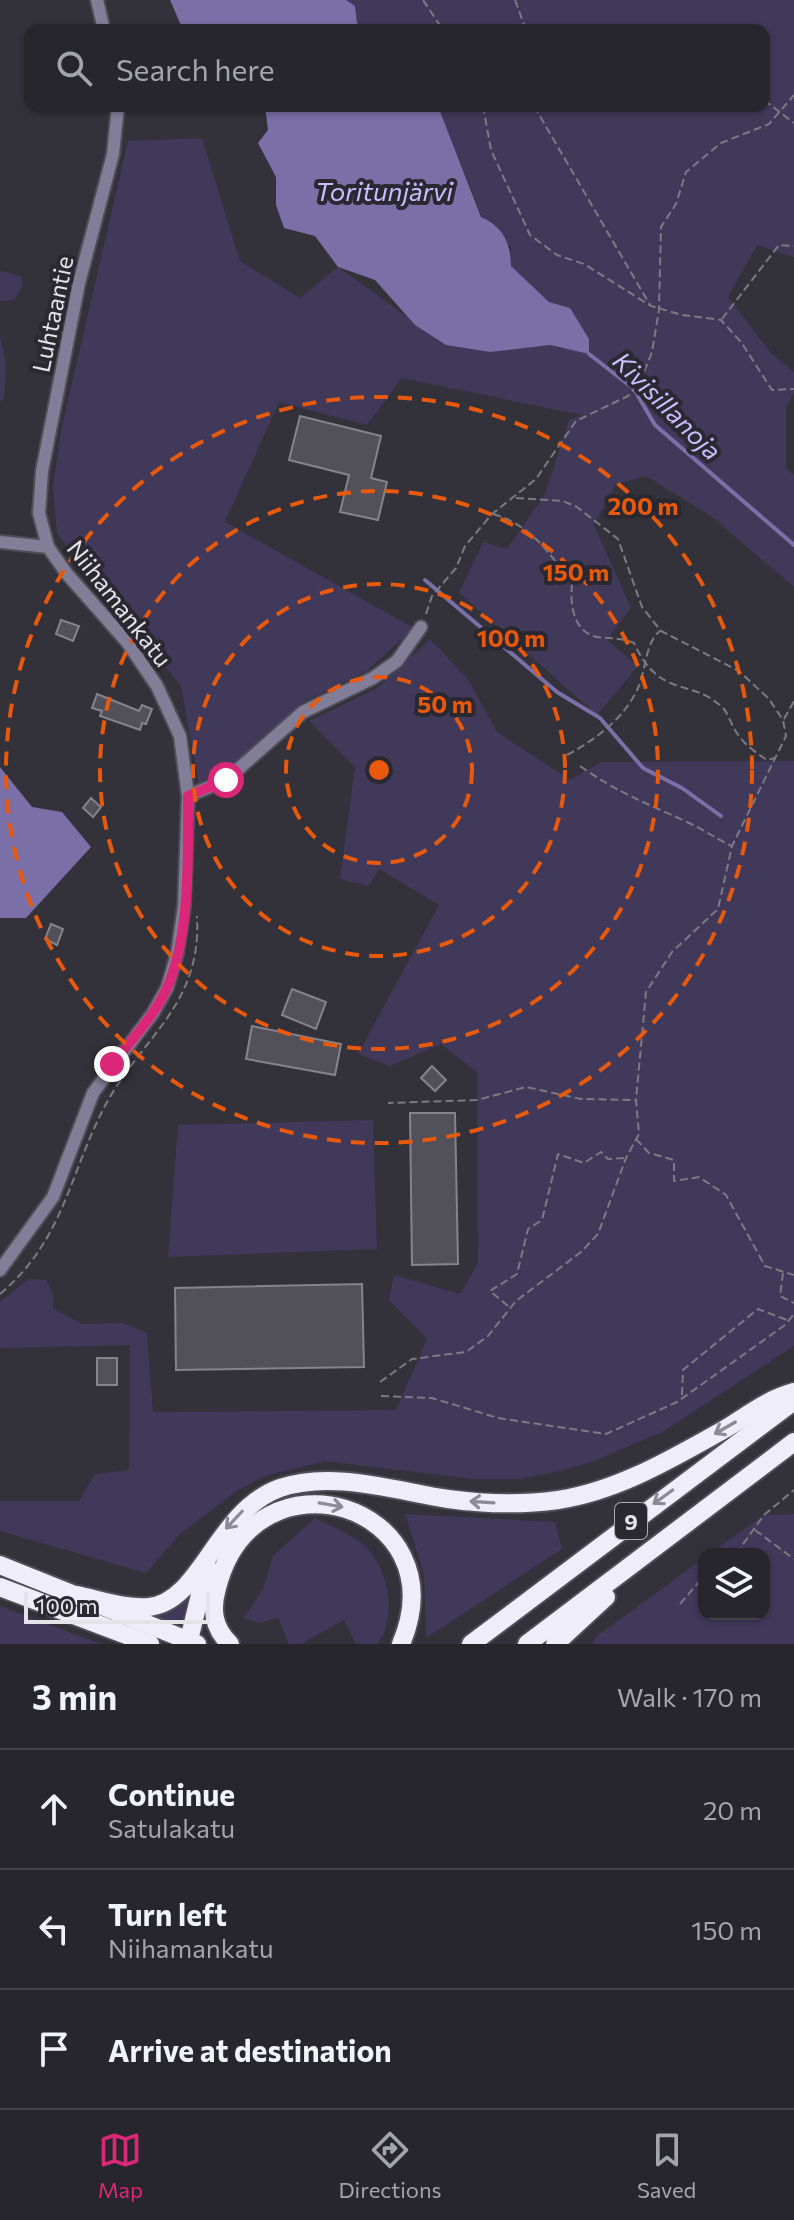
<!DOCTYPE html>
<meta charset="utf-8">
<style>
:root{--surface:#26262c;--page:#2e2e34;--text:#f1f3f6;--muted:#a4a5a9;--line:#424348;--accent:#db2777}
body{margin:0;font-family:Commissioner,sans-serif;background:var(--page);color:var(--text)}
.controls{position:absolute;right:24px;bottom:24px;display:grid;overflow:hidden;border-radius:16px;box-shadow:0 2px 6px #0004}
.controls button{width:72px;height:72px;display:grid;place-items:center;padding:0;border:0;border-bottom:2px solid var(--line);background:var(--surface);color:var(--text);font:40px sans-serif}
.scale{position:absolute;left:24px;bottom:20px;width:186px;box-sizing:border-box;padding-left:8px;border:4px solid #e4e3e9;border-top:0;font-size:22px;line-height:28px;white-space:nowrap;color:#e4e3e9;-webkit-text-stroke:6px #2a2831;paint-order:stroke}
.stop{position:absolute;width:24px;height:24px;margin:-18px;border:6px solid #db2777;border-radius:50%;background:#fff}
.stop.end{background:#db2777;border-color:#fff;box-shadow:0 2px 8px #0008}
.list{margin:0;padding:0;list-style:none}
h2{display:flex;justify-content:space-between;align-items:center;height:104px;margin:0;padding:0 32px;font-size:34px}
h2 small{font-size:26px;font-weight:400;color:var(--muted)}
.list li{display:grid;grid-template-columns:52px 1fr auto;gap:24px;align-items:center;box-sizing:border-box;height:120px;padding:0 32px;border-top:2px solid var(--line)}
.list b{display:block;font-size:30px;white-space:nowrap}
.list p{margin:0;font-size:26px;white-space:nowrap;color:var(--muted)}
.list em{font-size:26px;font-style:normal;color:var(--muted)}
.icon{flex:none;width:44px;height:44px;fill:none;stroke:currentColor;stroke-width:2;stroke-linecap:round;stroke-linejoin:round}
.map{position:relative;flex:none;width:794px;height:1644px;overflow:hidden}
.search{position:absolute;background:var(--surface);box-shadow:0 2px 6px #0004;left:24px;right:24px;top:24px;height:88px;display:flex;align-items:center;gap:20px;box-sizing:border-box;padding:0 28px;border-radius:16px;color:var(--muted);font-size:30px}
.sheet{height:464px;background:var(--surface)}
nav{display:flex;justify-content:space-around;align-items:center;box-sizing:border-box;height:112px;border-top:2px solid var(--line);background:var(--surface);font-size:22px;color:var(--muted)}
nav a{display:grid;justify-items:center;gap:4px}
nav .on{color:var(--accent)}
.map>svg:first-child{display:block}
.green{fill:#40395a}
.water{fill:#7a6fa6}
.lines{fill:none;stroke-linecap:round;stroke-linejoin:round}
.stream{stroke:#7a6fa6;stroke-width:4}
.building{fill:#52515a;stroke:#85838e;stroke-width:2}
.minor-casing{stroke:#4f4e57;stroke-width:16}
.highway-casing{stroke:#4f4e57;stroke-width:22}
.path{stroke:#7c7b82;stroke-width:2;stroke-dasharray:8 4;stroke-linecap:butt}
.minor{stroke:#827e97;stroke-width:12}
.highway{stroke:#efedf9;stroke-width:18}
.oneway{stroke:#8c8a95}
.route{stroke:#db2777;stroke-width:10}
.ring{fill:none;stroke:#e8590c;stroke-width:4;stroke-dasharray:14 10}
.labels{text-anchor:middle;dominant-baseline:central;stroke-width:8;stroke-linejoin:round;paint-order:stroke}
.shield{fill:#2a2831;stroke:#acabb2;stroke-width:2}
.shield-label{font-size:22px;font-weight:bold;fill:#e4e3e9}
.street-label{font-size:24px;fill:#e4e3e9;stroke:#2a2831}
.water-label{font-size:26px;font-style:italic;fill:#c9bdfe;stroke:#2a2831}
.centre{fill:#e8590c;stroke:#2a2831;stroke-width:4}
.ring-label{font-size:24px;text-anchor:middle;font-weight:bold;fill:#e8590c;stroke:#2a2831;stroke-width:8;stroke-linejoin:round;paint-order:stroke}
</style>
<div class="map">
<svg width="794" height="1644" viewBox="0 0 794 1644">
<rect width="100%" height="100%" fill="#33323b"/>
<g class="green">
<path d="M346 0H794V257L757 245 728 297 771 353 794 372V392L786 408V468L794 475V587L712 517 646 476 615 485 594 525 631 608 607 640 638 666 597 715 459 593 483 542 507 549 545 494 569 420 581 415 402 378 367 425 279 402 225 522 414 628 367 671 303 702 257 748 199 785 181 686 57 534 53 486 61 431 128 141 202 138 240 261 300 298 338 267 446 345 490 352 550 345 562 349 570 308 549 302 511 266V247L482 217 438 106H764V30H367L357 23 355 6Z"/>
<path d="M0 271 21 276 23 285 14 300 0 301Z"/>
<path d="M0 336 6 363 4 399 0 401Z"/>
<path d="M430 639 469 681 497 732 570 780 601 762 794 761V1346L664 1431 592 1462 551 1473 517 1479H473L325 1461 265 1476 235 1492 180 1534 146 1573 0 1531V1501H79L95 1474 129 1470 130 1345 0 1348V1302L28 1279 46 1280 53 1294V1309L82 1324 123 1323 147 1333 153 1412 396 1410 427 1339 389 1300 394 1275 460 1294 478 1263 477 1072 441 1044 390 1066 358 1054 439 905 379 869 369 886 340 879 355 767 309 721 377 688Z"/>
<path d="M373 1120 377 1249 168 1257 178 1125Z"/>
<path d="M405 1514 555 1522 562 1549 426 1638 424 1574Z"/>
<path d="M794 1514V1644H592L597 1636 704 1558V1614H764V1554H709L764 1515Z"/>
<path d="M315 1518C330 1525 346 1532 360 1542 388 1562 399 1617 377 1644H356L344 1620 301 1644H289L278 1618 258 1623 244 1618 263 1589 273 1556Z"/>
<path d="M192 1592 179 1628 150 1616 167 1611Z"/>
<path d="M0 1606 101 1644H0Z"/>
</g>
<g class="water">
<path d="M170 0H346L355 6 357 23 367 30H183Z"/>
<path d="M265 106H438L481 217C503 226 511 244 511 266L549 302 570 308 589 339V354L550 345 490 352 446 345 415 325 375 280 338 267 315 236 284 228 276 205V177L258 143 268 130Z"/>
<path d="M0 767 32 807 62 812 91 847 26 918H0Z"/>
</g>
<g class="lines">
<g class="stream">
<path d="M589 354 634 389 655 425 794 545"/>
<path d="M425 580 557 692 600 718 643 768 682 788 721 816"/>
</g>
</g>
<g class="building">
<path d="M300 416 381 436 371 478 387 482 378 520 340 512 349 475 289 460Z"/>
<path d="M61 620 79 626 73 641 56 634Z"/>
<path d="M97 694 139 711 142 705 152 709 146 724 142 723 140 730 100 716 102 711 92 708Z"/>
<path d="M91 798 101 807 93 817 83 808Z"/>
<path d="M51 924 63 929 57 945 45 939Z"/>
<path d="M292 989 326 1002 316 1029 282 1015Z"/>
<path d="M252 1026 341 1044 335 1075 246 1059Z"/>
<path d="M432 1066 446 1080 435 1091 421 1078Z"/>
<path d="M410 1113H455L458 1264 412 1265Z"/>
<path d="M362 1284 364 1367 176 1370 175 1288Z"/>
<rect x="97" y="1358" width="20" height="27"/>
</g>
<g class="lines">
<g class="minor-casing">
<g id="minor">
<path d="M97 0 104 30"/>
<path d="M0 542 48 547"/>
<path d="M188 796 226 780 303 712 373 678 397 661 421 627"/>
<path d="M0 1270 53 1197 93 1093 153 1013 167 988 177 954 184 906 188 796 180 736 157 686 127 642 67 574 48 547 39 513 42 471 79 283 113 154 118 106"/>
</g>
</g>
<g class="highway-casing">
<g id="highway">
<path d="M0 1565 197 1644"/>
<path d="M0 1587 150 1644"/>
<path d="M77 1595C100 1600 125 1609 149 1607 201 1602 216 1511 280 1488 332 1470 396 1491 448 1499 484 1504 522 1505 558 1500 618 1491 673 1458 725 1429 748 1415 768 1399 794 1392"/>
<path d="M188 1644 207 1566"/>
<path d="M230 1644C213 1628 211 1609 217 1588 254 1441 460 1505 401 1644"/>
<path d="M471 1644 794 1401"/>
<path d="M527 1644 794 1442"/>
<path d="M555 1644 606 1597"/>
</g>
</g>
<g class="path">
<path d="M423 0 443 30"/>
<path d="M515 0 526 30"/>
<path d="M764 100 794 123"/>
<path d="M483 106 491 150 530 235 557 255 584 264 651 306 682 315 721 320 741 342 772 390 794 389"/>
<path d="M534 106 650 305"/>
<path d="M722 319 779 245 794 246"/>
<path d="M516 498 563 501 577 507 618 539 642 607 661 631 739 671 769 699 783 720 786 736 732 846 718 909 672 952 646 992 636 1100"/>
<path d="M493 514C530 524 552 555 572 585 570 604 573 632 597 637 610 639 620 637 634 643 660 700 691 677 723 708 728 713 731 724 735 730 742 743 755 752 767 760L775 758"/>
<path d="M426 614 432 596 456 568 465 546 492 514 536 479 576 421 628 396 639 384 652 352 659 310 661 227 676 204 686 172 721 143 769 124 794 95"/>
<path d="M784 719 794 701"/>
<path d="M567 755C596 739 624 719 638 688 646 670 645 643 660 631"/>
<path d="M580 766C620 794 644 802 687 822 703 829 716 839 732 846"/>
<path d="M636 1139 649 1153 674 1160V1181L699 1177 726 1195 765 1266 794 1275"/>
<path d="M783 1273 780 1296 794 1303"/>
<path d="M0 1294C65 1239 69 1173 106 1104 143 1036 202 1005 197 916"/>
<path d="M508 1306 490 1291 517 1274 528 1229 542 1220 558 1154 584 1163 601 1152 608 1159 624 1158"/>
<path d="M380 1382 412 1359 466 1352 488 1336 516 1301 581 1252 598 1234 626 1158 639 1134 636 1100 581 1099 526 1087 477 1100 388 1103"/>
<path d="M682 1395 683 1370 758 1309 787 1320"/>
<path d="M381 1396 432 1398 498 1418 606 1434 677 1402 785 1325 794 1314"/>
<path d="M755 1530 794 1559"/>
<path d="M736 1554 764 1515 794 1490"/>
<path d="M680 1604 704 1576"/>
</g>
<use href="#minor" class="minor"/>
<use href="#highway" class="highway"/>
</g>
<defs><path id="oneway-shaft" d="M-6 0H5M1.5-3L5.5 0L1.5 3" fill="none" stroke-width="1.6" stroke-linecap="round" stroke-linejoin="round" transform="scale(2)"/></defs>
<g class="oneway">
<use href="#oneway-shaft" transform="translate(725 1428) rotate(150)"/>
<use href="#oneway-shaft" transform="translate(663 1497) rotate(144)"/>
<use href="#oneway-shaft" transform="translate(482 1502) rotate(-176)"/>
<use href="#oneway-shaft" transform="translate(331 1505) rotate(10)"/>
<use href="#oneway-shaft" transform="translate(234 1520) rotate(133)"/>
</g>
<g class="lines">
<path class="route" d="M112 1064C132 1040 153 1017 166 990 191 936 188 854 188 796L226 780"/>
</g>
<g class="ring">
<circle cx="379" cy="770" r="93"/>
<circle cx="379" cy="770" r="186"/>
<circle cx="379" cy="770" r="279"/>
<circle cx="379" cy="770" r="373"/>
</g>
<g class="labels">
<rect class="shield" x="615" y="1503" width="32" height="36" rx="6"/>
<g class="shield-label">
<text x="631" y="1521">9</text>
</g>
<g class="street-label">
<text transform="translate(52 314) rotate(-78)">Luhtaantie</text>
<text transform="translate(120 603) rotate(52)">Niihamankatu</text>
</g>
<g class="water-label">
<text x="384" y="190">Toritunjärvi</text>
<text transform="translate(668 405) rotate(45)">Kivisillanoja</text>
</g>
</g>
<circle cx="379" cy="770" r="12" class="centre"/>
<g class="ring-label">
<text x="643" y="515">200 m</text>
<text x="576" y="581">150 m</text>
<text x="511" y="647">100 m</text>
<text x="445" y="713">50 m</text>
</g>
</svg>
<div class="controls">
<button><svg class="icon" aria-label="layers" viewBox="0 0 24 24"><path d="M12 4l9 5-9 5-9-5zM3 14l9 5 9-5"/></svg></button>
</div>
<div class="scale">100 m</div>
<div class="stop" style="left:226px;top:780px"></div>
<div class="stop end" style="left:112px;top:1064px"></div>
<div class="search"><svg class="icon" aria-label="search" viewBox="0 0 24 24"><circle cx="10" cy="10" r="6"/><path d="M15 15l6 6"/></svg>Search here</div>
</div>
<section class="sheet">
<h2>3 min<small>Walk · 170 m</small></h2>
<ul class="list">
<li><svg class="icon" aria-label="ahead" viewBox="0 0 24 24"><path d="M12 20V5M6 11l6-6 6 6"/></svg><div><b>Continue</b><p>Satulakatu</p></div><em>20 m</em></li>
<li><svg class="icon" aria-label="left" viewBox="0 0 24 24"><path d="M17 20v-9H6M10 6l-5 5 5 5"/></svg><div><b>Turn left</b><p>Niihamankatu</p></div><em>150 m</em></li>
<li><svg class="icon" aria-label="arrive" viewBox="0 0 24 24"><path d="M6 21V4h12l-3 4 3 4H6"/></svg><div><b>Arrive at destination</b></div></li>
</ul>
</section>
<nav>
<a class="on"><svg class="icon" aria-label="map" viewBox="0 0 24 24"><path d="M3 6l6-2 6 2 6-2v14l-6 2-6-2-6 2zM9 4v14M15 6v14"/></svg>Map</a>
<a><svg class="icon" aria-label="directions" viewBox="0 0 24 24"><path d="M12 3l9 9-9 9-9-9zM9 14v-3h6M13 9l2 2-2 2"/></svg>Directions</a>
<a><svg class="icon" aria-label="saved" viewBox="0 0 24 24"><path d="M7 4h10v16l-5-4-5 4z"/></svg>Saved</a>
</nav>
